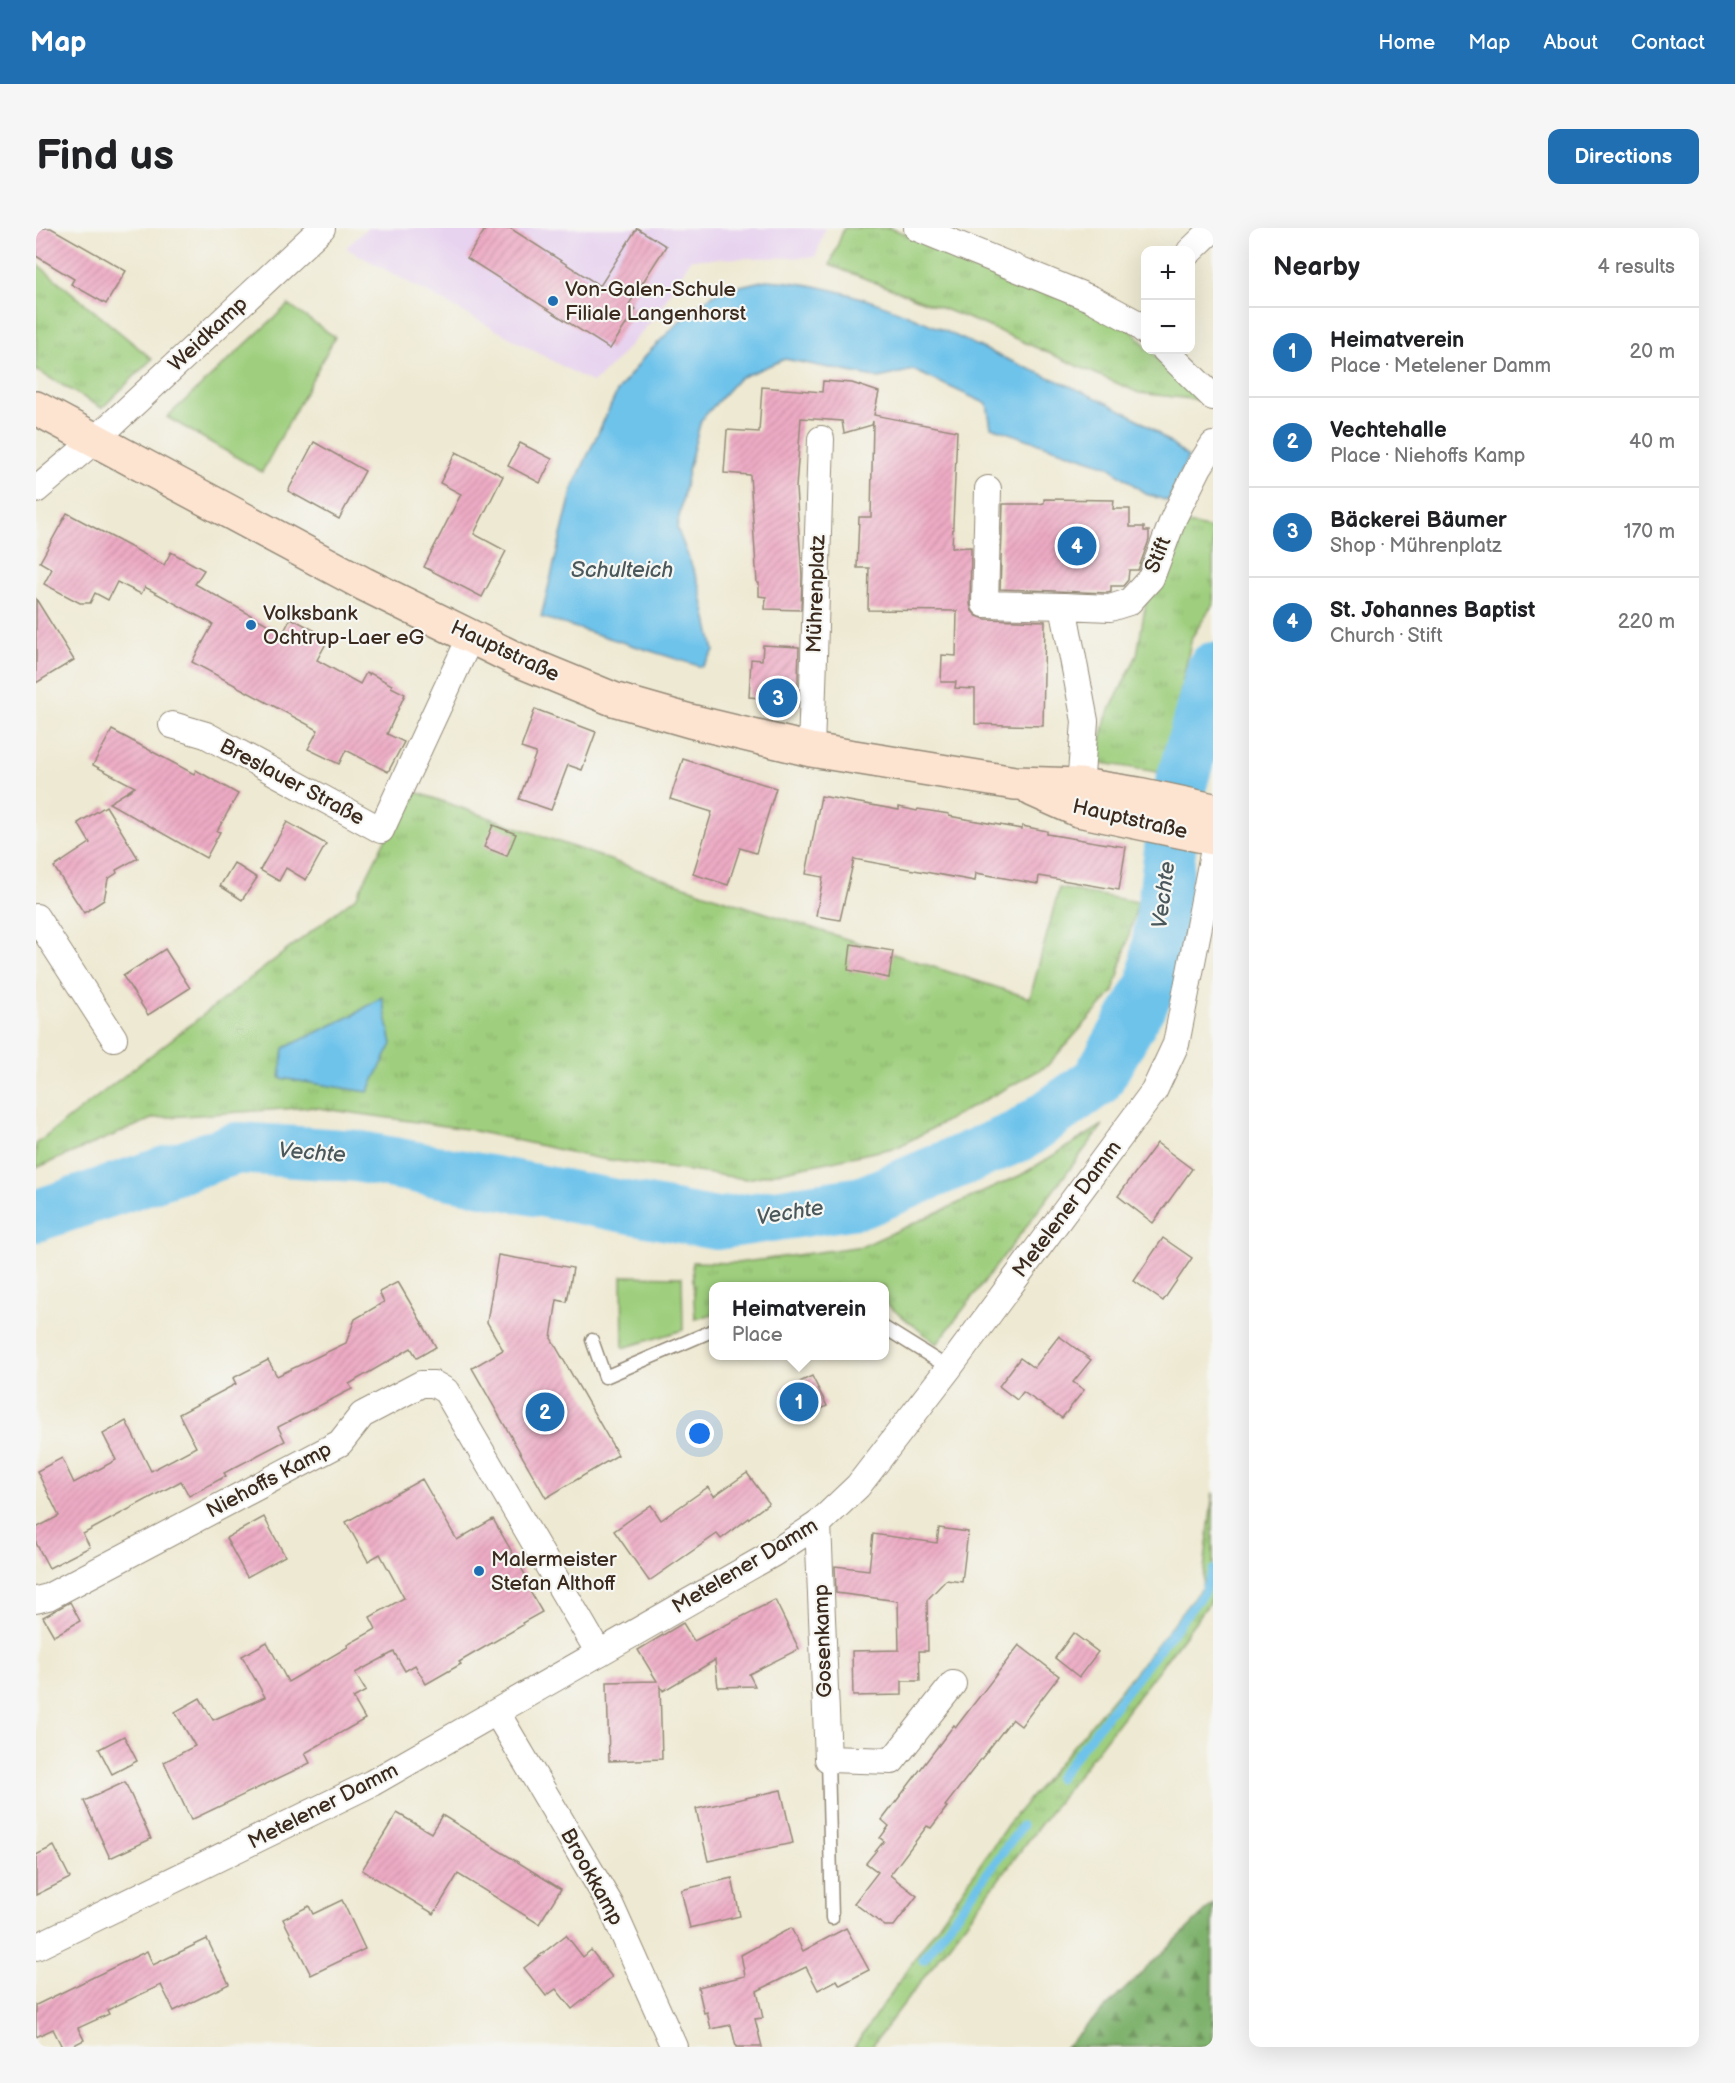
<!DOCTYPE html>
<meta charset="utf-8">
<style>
:root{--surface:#fff;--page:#f6f6f6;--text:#202124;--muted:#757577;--line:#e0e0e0;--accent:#1f6fb2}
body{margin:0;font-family:"Balsamiq Sans",sans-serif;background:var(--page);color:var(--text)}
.controls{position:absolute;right:18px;top:18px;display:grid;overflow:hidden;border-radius:12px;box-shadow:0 6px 24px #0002}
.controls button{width:54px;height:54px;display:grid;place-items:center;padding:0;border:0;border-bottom:2px solid var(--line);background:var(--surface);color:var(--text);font:30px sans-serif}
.you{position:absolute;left:664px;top:1206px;width:21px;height:21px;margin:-15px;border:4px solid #fff;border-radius:50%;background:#1a73e8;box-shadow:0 0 0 9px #1a73e833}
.badge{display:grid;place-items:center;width:39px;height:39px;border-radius:50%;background:var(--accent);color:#fff;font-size:20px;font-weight:700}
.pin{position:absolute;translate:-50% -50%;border:3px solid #fff;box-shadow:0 2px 6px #0006}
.popup{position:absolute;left:673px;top:1054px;width:180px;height:78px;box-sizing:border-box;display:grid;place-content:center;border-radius:12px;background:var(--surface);filter:drop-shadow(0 2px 4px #0005);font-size:20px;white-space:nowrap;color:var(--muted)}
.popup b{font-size:22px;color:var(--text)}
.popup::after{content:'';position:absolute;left:50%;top:100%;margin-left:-12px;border:12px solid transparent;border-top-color:var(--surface)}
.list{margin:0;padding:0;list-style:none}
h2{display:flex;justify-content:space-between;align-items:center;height:78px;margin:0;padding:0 24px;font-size:26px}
h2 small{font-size:20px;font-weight:400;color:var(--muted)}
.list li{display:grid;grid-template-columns:39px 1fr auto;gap:18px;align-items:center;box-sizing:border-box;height:90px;padding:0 24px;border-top:2px solid var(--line)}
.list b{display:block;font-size:22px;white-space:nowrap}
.list p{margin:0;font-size:20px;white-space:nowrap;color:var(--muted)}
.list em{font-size:20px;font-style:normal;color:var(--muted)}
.map{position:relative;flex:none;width:1177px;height:1819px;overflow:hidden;border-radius:12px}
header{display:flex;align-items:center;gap:36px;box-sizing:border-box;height:84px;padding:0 30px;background:var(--accent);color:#fff}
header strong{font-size:28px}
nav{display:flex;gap:33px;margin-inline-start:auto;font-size:21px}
.intro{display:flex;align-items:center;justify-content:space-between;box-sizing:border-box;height:144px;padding:0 36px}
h1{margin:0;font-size:42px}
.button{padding:15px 27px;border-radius:12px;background:var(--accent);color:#fff;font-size:21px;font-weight:700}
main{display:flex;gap:36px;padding:0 36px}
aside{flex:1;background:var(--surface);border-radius:12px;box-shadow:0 6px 24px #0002}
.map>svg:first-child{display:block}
.built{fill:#e7d2ef}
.grass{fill:url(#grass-tufts);stroke:#6d7c4e;stroke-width:1.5}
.forest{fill:url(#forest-firs);stroke:#5d6e46;stroke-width:1.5}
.garden{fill:#9fcf7e;stroke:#6d7c4e;stroke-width:1.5}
.water{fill:#6ec3eb;stroke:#547684;stroke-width:1.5}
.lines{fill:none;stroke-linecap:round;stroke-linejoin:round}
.stream{stroke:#6ec3eb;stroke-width:9}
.river{stroke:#6ec3eb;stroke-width:52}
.building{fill:url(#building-hatch)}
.lane-casing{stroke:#948a78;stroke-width:15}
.street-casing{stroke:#948a78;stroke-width:28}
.secondary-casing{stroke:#948a78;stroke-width:36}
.lane{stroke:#fff;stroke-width:12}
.street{stroke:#fff;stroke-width:26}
.secondary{stroke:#fde4d1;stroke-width:33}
.poi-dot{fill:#1f6fb2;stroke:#f6f6f2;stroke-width:2}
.labels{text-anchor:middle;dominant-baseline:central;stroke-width:4.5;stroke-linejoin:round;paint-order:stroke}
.poi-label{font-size:21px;fill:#3b2a1e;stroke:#f6f6f2;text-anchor:start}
.street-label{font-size:21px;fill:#3b2a1e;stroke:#f6f6f2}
.water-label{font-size:22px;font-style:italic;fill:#4a585c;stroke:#f6f6f2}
</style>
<header>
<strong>Map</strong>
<nav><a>Home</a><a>Map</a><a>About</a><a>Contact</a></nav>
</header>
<div class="intro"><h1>Find us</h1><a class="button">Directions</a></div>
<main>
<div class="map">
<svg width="1177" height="1819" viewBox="0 0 1177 1819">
<defs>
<pattern id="grass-tufts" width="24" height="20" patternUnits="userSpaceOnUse" patternTransform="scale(1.5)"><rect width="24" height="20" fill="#9fcf7e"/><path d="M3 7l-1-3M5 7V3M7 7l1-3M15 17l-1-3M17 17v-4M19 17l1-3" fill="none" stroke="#8ab26c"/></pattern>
<pattern id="forest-firs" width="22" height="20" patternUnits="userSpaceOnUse" patternTransform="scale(1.5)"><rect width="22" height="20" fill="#7fb26d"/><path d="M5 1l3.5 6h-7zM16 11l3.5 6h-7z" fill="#699159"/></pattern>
<pattern id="building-hatch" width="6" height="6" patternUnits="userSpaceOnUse" patternTransform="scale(1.5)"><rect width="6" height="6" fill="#edabc4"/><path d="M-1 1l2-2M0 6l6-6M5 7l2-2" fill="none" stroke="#cc93a8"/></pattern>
</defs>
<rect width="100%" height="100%" fill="#f6f6f2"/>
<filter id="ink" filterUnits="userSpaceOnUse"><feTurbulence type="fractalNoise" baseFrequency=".0167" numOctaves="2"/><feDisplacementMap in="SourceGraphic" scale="12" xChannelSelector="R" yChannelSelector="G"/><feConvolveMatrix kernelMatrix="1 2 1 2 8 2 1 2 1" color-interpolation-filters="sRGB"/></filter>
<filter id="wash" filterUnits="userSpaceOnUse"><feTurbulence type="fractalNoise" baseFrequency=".008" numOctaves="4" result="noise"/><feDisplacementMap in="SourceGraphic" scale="24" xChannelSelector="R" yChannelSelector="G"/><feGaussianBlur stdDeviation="1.35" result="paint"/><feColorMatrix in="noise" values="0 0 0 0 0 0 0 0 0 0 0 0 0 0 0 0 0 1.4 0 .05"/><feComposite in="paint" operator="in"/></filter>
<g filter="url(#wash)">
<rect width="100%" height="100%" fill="#eee9d2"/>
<path class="built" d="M331 0H789L780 29 655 31 618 90 580 133 557 155 310 20Z"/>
<g class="grass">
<path d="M808 0H854L970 44 1093 100 1109 117 1110 122H1113L1164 172 1103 165 949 97 794 37Z"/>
<path d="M0 35 116 131 66 180 0 142Z"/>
<path d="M1146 295 1177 301V376L1156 409 1127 545 1060 534 1070 490 1101 427 1111 368Z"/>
<path d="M374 562 680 669 994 770 1023 660 1102 674 1078 763 1011 838 862 919 711 951 560 930 430 901 275 879 118 890 0 940V916L321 668Z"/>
<path d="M1067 897 901 1116 849 1075V1058H678L677 1087 659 1091 656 1034 701 1035 827 1018 985 947Z"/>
<path d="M1177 1264V1369L1174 1374 835 1819H818L972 1596 1109 1432 1166 1359Z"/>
</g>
<path class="forest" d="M1177 1676V1819H1029Z"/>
<g class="garden">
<path d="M252 77 299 109 226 244 131 189Z"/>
<path d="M586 1048 646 1049 647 1102 587 1120Z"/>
</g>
<g class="water">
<path d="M730 52C813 56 886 92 959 126 1004 146 1050 163 1093 186 1114 197 1133 215 1152 229L1132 273 1110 266 1072 238 955 199 951 176 877 142 843 150 749 131 703 150 665 192 653 238 641 300 664 359 678 423 666 439 505 389 537 259 581 164 608 129 654 83 683 63Z"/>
<path d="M346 769 356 816 332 864 244 850 248 820 317 787Z"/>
</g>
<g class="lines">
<g class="stream">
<path d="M1022 1550 1168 1364 1177 1342"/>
<path d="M887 1732 986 1598"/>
</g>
<path class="river" d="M0 988 201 920 320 928 680 996 827 974 985 907 1061 853 1117 755 1140 575 1177 440"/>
</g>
<g id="blocks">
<g class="building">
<path d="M0 0H15L90 43 70 76 35 56 38 51 0 28Z"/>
<path d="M450 0H474L564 58 601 0 630 18 593 76 600 81 574 121 431 30Z"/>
<path d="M787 153 816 155 843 164 838 187 921 203 916 320 935 319 934 376 936 383 941 388 949 391 1009 393 1007 498 939 496V461L919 460 920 454H905L906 427 920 428 921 383 832 382 833 340H821L823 289H835L837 193 836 197 808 205 806 193 765 190 760 260 766 348 765 382 729 381 730 369 723 368V355H721L714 247 688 245 691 202 723 204 726 159 786 164Z"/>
<path d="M278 214 329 243 303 291 252 263Z"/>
<path d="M484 215 516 231 504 255 472 238Z"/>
<path d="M420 224 467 248 438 306 470 323 446 369 388 339 425 266 404 255Z"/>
<path d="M1008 271 1078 272 1077 281H1094V299H1108V303H1113V312L1102 342H1093L1092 352 1087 358H1075V364L1072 365 964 361 967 276H1004L1008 275Z"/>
<path d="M31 285 128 337 135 324 168 342 159 356 247 405 255 390 293 410 281 432 324 456 330 445 333 447 334 445 356 457 355 459 369 466 351 506 368 514 352 544 310 522 303 536 272 521 282 502 156 434 177 396 109 359 105 366 81 354 72 372 59 365 54 375H44L8 356 16 341 4 334Z"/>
<path d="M0 371 38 432 0 455Z"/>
<path d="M727 417 763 419 761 480 723 475 724 470 713 469 715 431 726 432Z"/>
<path d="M499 481 560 504 546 542 532 537 515 582 483 571 500 525 485 520Z"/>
<path d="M76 502 158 546 160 542 202 566 181 603 184 604 170 630 73 575 99 559 57 537Z"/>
<path d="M647 531 740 560 720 625 704 620 692 657 657 646 676 584 634 571Z"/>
<path d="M785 568 863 582V579L881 583 882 581 913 586V588L986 601V598L1011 603V606L1090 619 1083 662 1003 648 1002 656 940 645 939 653 818 631 804 692 780 688 787 649 770 646Z"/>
<path d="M70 578 102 630 80 642 81 645 72 651 68 672 48 685 18 639 54 615 42 595Z"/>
<path d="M251 594 290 616 270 652 250 640 243 653 224 642Z"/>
<path d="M457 597 480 606 471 628 448 619Z"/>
<path d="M198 635 221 650 206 672 184 658Z"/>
<path d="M815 716 857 723 853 750 812 742Z"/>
<path d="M129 721 154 760 112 787 87 748Z"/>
<path d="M1121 915 1156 941 1117 995 1082 968Z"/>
<path d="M1127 1010 1156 1030 1127 1073 1098 1053Z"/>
<path d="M462 1027 537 1040 531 1074 521 1072 515 1110 582 1227 510 1270 436 1140 467 1122 451 1094Z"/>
<path d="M362 1054 400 1119 381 1130 375 1120 313 1156 316 1161 242 1199 249 1213 188 1245 190 1248 153 1268 145 1253 47 1306 54 1319 13 1340 0 1315V1300L23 1288 1 1243 26 1230 38 1255 80 1232 67 1206 90 1193 115 1243 160 1219 143 1186 200 1156 197 1150 232 1132 241 1148 310 1115 319 1091 348 1074 343 1064Z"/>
<path d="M1023 1108 1055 1132 1037 1154 1048 1162 1026 1190 987 1164 981 1172 963 1158 984 1130 998 1140Z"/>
<path d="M776 1148 791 1178 760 1194 745 1163Z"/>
<path d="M711 1245 733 1275 685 1311 681 1306 613 1353 578 1303 615 1277 625 1292 672 1259 678 1268Z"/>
<path d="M386 1251 421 1312 457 1291 495 1357 492 1360 506 1384 486 1395 487 1397 423 1434 425 1436 390 1456 379 1437 369 1443 358 1424 319 1445 330 1463 317 1470 329 1491 269 1525 274 1535 155 1592 128 1534 159 1518 139 1484 164 1470 177 1492 229 1469 206 1428 231 1414 252 1454 312 1419 311 1417 340 1401 334 1389 368 1370 344 1326 332 1333 310 1294Z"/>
<path d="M228 1289 249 1328 211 1349 190 1310Z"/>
<path d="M903 1300 932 1304 926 1354 910 1352 891 1372 892 1423H883L884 1453H866V1467L817 1468 816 1423 863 1422 862 1373 800 1365 799 1338 833 1342 837 1306 901 1315Z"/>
<path d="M739 1372 763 1421 713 1446 719 1458 682 1459 679 1432 627 1463 624 1457 626 1531 573 1533 571 1454 621 1453 602 1422 647 1395 658 1413Z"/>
<path d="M34 1374 44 1393 18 1408 7 1389Z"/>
<path d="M1037 1405 1062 1424 1043 1449 1019 1430Z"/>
<path d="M983 1417 1023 1448 985 1498 976 1491 909 1578 911 1579 895 1600 891 1598 854 1647 881 1668 858 1698H849L818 1675 842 1644 830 1635 848 1613 844 1610 853 1598 846 1592 918 1497 920 1499Z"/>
<path d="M88 1508 101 1533 76 1546 63 1521Z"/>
<path d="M89 1554 115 1611 74 1630 48 1573Z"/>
<path d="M745 1562 757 1615 672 1633 660 1581Z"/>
<path d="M361 1585 395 1605 406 1587 525 1661 503 1696 422 1646 398 1686 326 1642Z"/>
<path d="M18 1618 34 1650 0 1667V1627Z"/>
<path d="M696 1650 704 1688 654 1700 645 1662Z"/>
<path d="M306 1672 329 1721 275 1747 247 1691 273 1678 277 1686Z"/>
<path d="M755 1700 767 1723 810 1700 833 1742 804 1757 801 1752 782 1762 770 1739 721 1763 727 1790 719 1791 726 1819H700L695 1797 675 1801 671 1784 668 1785 662 1759 709 1748 705 1727Z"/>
<path d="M530 1707 547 1729 555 1722 576 1749 536 1781 520 1761 510 1768 488 1740Z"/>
<path d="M171 1711 193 1756 138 1783 125 1757 71 1782 73 1786 42 1800 48 1812 34 1819H26L17 1801 0 1809V1777L111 1723 117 1737Z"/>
</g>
</g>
</g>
<g filter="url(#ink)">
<use href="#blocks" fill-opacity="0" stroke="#948a78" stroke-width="1.5"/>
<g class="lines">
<g class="lane-casing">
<g id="lane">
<path d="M849 1100 913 1140"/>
<path d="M556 1112 569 1149 678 1102"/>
<path d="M792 1531 796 1690"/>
</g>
</g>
<g class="street-casing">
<g id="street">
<path d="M881 0 1056 71 1097 93 1110 104"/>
<path d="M1154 23 1177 1"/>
<path d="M1129 122 1177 169"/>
<path d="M952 261 949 376 1027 378"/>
<path d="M0 262 59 212 286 0"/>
<path d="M136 497 170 507 345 602 435 408"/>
<path d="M775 522 785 211"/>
<path d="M1043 573 1049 493 1027 378 1074 380 1093 374 1115 350 1138 289 1163 239 1177 217"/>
<path d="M0 689 78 810"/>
<path d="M782 1296 792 1531 856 1533 917 1456"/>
<path d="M0 1372 12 1369 304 1215 326 1187 385 1156H398L410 1163 563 1425"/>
<path d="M461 1485 574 1676 638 1819"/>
<path d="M0 1719 336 1555 738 1325 782 1296 822 1258 913 1140 1118 863 1140 816 1177 626"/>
</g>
</g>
<g class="secondary-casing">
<g id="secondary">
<path d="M0 180 328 356 482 432 577 471 654 493 775 522 979 555 1045 557 1102 566 1177 582"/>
<path d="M997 562 1042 582 1177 610"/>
</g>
</g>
<use href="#lane" class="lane"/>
<use href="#street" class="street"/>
<use href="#secondary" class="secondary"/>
</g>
</g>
<g class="poi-dot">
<circle cx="517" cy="73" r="6"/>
<circle cx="215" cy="397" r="6"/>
<circle cx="443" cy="1343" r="6"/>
</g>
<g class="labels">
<g class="poi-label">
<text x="529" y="61">Von-Galen-Schule<tspan x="529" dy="24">Filiale Langenhorst</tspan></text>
<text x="227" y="385">Volksbank<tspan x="227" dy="24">Ochtrup-Laer eG</tspan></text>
<text x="455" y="1331">Malermeister<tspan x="455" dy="24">Stefan Althoff</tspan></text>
</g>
<g class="street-label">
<text transform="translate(172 106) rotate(-43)">Weidkamp</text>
<text transform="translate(1122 327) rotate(-68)">Stift</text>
<text transform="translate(780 366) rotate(-88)">Mührenplatz</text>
<text transform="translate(469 423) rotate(25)">Hauptstraße</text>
<text transform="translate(256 554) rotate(28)">Breslauer Straße</text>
<text transform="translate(1094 591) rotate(13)">Hauptstraße</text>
<text transform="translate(1031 981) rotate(-53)">Metelener Damm</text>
<text transform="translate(233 1252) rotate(-28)">Niehoffs Kamp</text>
<text transform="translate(709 1338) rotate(-31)">Metelener Damm</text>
<text transform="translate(787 1413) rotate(-92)">Gosenkamp</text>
<text transform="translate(287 1578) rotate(-27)">Metelener Damm</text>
<text transform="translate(556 1649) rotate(61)">Brookkamp</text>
</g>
<g class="water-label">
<text x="586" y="342">Schulteich</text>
<text transform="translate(1128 667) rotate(-83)">Vechte</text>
<text transform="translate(276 925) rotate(4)">Vechte</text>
<text transform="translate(754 985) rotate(-9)">Vechte</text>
</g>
</g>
</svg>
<div class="controls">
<button>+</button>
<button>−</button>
</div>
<div class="you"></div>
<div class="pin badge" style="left:763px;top:1174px">1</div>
<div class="popup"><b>Heimatverein</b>Place</div>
<div class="pin badge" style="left:509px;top:1184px">2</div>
<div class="pin badge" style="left:742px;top:470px">3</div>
<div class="pin badge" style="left:1041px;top:318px">4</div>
</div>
<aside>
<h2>Nearby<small>4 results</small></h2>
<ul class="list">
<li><span class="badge">1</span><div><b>Heimatverein</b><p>Place · Metelener Damm</p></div><em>20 m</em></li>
<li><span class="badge">2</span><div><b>Vechtehalle</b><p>Place · Niehoffs Kamp</p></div><em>40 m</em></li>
<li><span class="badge">3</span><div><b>Bäckerei Bäumer</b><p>Shop · Mührenplatz</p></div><em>170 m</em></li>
<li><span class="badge">4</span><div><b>St. Johannes Baptist</b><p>Church · Stift</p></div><em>220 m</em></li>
</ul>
</aside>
</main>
